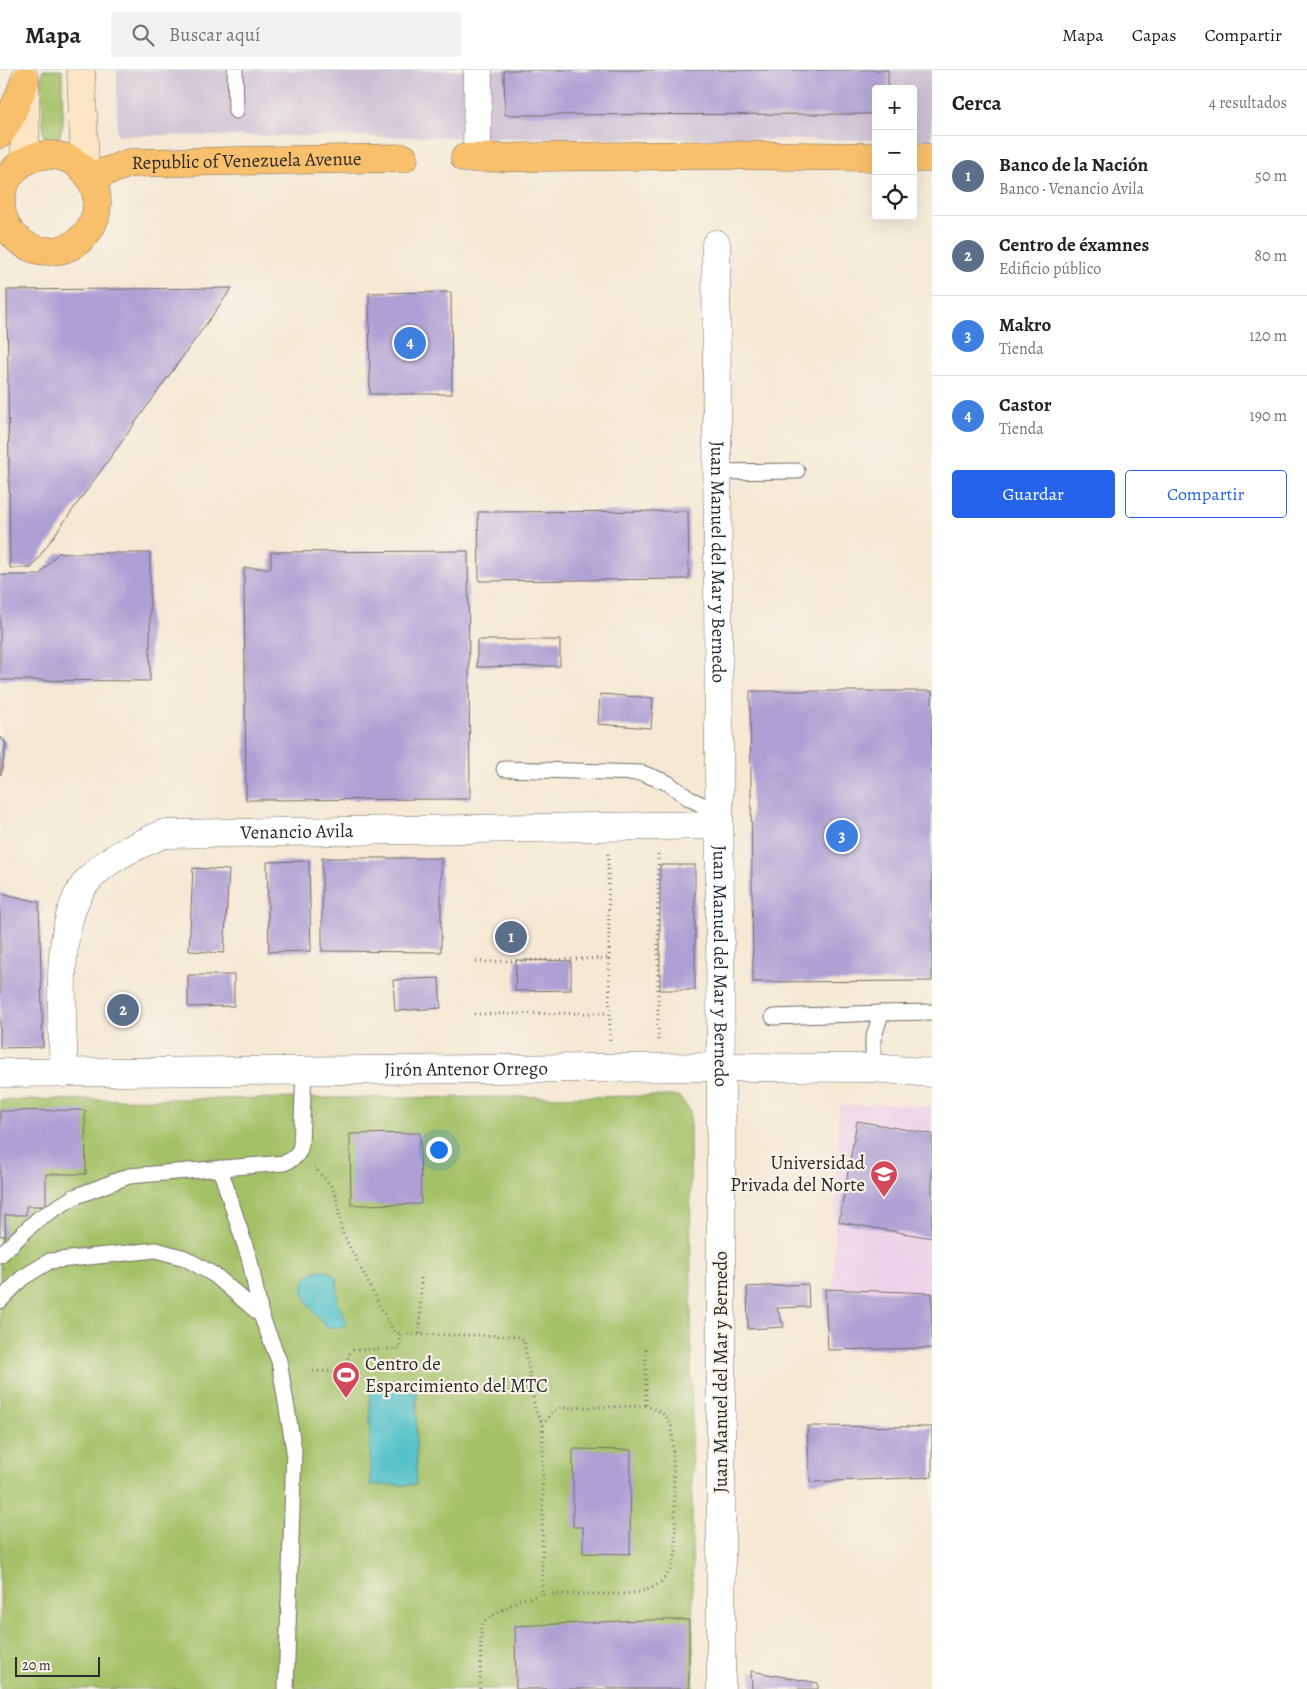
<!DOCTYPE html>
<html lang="es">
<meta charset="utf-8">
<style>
:root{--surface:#fff;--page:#f2f2f2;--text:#222;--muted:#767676;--line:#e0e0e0;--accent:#2563eb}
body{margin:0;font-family:Alegreya,serif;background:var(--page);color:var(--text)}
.controls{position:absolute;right:15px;top:15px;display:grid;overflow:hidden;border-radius:5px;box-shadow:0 5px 20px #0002}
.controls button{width:45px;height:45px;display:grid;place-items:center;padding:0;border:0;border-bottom:1px solid var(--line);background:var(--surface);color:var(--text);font:25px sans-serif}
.scale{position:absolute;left:15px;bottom:12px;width:85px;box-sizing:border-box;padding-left:5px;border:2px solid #2b2b2b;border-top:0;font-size:14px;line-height:18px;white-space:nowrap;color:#2b2b2b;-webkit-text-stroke:4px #f7f3e8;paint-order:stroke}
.you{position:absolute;left:438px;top:1079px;width:18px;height:18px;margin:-12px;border:4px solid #fff;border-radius:50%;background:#1a73e8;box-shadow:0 0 0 8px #1a73e833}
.badge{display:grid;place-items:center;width:32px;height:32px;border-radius:50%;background:var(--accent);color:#fff;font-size:16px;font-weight:700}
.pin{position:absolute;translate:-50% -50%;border:2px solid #fff;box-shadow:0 1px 5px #0006}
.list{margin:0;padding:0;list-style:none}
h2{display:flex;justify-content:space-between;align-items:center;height:65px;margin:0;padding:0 20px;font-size:21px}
h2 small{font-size:16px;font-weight:400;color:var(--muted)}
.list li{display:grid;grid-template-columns:32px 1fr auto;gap:15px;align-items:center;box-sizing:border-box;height:80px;padding:0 20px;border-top:1px solid var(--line)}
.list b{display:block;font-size:19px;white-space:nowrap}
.list p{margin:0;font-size:16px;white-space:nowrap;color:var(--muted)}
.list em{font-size:16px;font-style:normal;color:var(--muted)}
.actions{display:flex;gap:10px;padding:15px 20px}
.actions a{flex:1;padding:11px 0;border:1px solid var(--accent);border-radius:5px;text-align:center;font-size:18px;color:var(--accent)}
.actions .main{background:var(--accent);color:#fff}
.icon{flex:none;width:28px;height:28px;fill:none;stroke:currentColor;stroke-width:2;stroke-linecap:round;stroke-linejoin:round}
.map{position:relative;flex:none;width:932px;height:1619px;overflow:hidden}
header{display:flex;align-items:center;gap:30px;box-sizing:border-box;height:70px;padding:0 25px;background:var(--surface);border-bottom:1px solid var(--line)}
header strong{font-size:24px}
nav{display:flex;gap:28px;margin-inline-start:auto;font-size:18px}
.search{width:350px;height:45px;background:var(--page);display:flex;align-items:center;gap:12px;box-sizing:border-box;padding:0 18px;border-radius:5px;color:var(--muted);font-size:19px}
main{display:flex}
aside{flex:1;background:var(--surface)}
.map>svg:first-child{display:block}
.built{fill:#edd1e9}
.industrial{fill:#ccbfd4}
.green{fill:#a5c168;stroke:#68764a}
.water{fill:#53c1c9;stroke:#3f767a}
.building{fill:#aea0d4}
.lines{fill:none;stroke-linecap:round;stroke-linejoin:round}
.lane-casing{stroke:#726d66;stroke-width:17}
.street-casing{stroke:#726d66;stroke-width:29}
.secondary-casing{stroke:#726d66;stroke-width:29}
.primary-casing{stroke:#726d66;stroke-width:29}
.path{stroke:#726d66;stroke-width:3;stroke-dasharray:1 4;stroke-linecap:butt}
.lane{stroke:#fff;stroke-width:15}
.street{stroke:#fff;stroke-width:28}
.secondary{stroke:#fce5c4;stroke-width:28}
.primary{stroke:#f8bf6c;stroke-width:28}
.labels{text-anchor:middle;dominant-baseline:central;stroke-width:4.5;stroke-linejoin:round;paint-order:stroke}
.street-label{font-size:19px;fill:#2b2b2b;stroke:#f7f3e8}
.poi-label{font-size:19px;fill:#2b2b2b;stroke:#f7f3e8;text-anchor:end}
</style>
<header>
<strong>Mapa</strong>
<div class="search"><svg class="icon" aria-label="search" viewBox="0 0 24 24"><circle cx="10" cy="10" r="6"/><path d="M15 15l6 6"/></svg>Buscar aquí</div>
<nav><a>Mapa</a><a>Capas</a><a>Compartir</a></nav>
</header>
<main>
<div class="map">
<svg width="932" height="1619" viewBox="0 0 932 1619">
<rect width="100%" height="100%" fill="#f7f3e8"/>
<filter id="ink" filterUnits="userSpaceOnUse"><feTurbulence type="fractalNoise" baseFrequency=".02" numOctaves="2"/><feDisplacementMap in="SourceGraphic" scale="10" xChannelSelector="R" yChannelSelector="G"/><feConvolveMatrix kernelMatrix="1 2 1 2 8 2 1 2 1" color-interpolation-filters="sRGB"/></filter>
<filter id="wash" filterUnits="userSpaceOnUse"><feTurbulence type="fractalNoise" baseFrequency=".0096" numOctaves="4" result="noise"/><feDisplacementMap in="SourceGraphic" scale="20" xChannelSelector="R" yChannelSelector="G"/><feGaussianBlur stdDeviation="1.12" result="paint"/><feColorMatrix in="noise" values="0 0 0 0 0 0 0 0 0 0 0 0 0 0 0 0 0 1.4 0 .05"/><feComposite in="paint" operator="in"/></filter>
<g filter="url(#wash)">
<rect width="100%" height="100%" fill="#f5e8d4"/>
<path class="built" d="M888 1034 932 1037V1223L833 1219 839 1036Z"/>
<path class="industrial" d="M117 0H932V71L913 70V19H876V70L117 65Z"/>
<g class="green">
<path d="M42 0H62L63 55 59 68H45L43 63Z"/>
<path d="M678 1026 690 1040 693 1619H0V1030Z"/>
</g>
<g class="water">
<path d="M319 1200H327L337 1209 338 1232 347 1253 342 1258 326 1257C313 1241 285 1212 319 1200Z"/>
<path d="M370 1310H417L416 1415H370Z"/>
</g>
<g id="blocks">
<g class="building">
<path d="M504 0H888V19H876V44L505 45Z"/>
<path d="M232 218 31 498H10L7 220Z"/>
<path d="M451 222 452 324H370L369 223Z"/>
<path d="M688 441 689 509 479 511 478 442Z"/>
<path d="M468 481 470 729 246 730 244 498H271V482Z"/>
<path d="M58 483H150V611L0 610V505H39Z"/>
<path d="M477 570H560V596L477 597Z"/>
<path d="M750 621H932V911L753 912Z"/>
<path d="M600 624 653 628 651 658 598 654Z"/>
<path d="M0 666 6 673 1 705 0 704Z"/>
<path d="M322 788H441V882L322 881Z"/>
<path d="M309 791 311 881 269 882 267 792Z"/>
<rect x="660" y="795" width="35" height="125"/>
<path d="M193 798 229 800 224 883 189 881Z"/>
<path d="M0 823 39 832 43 977 0 978Z"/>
<path d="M516 890 571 891V920L515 921Z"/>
<path d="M188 905H234V936L188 937Z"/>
<path d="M439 908 441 938 395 941 393 910Z"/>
<path d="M85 1040 86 1104H46V1136H26V1145H5L6 1166H0V1041Z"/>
<path d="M857 1051 932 1064V1168L839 1152Z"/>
<path d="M420 1063 421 1134 351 1135 350 1064Z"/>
<path d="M808 1214 809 1237 777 1238 784 1257 748 1259 747 1217Z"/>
<path d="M825 1219 932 1223V1278L828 1280Z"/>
<path d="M807 1356 932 1357V1407L810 1412Z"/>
<path d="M573 1379 631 1380 630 1484 583 1483V1457H573Z"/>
<path d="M642 1550H689V1619H516L515 1556Z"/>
<path d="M751 1601 818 1613V1619H752Z"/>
</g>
</g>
</g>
<g filter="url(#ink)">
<use href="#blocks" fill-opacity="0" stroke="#726d66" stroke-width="1"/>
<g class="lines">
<g class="lane-casing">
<g id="lane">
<path d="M235 0 236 41"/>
<path d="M716 402 797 401"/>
<path d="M504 699 642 703 668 713 690 729 718 742"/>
<path d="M773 947 881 943"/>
<path d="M873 998V970L881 943 932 942"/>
<path d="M220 1098 250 1191 261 1245 279 1291 294 1380 286 1619"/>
<path d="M0 1185 38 1149 74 1127 129 1106 284 1093C294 1089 299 1085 301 1075L304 1000"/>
<path d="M0 1231 22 1208 50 1191 156 1180 185 1188 216 1206 261 1245"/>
</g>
</g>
<g class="street-casing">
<g id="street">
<path d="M477 88 478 0"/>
<path id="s1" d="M716 174 721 1023V1619"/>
<path id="s2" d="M0 1003 721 997 873 998 932 1003"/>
<path id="s3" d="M64 1003C63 950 51 846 91 807 111 786 137 776 163 764L718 755"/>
</g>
</g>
<g class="secondary-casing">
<g id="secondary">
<path d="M81 0 85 99"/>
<path d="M25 9V91"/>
</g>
</g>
<g class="primary-casing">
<g id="primary">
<path d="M0 64 10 48 25 11"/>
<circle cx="49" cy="133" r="48"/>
<path d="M465 88 714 85 876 87"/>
<path d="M913 88H932"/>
<path id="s4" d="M91 107 130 93 404 88"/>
</g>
</g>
<g class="path">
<path d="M608 784 610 970"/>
<path d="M476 892 609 888"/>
<path d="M474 944 609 943"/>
<path d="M658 970V784"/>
<path d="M314 1097 331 1116 336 1125 342 1162 393 1261 401 1264 517 1266 524 1270 535 1340 543 1355 542 1524C560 1524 578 1524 596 1524 633 1524 667 1527 676 1482L672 1357C667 1345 659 1339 646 1336L560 1338 553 1341 543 1355"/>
<path d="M420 1264 421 1206"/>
<path d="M646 1279V1336"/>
<path d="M313 1301 344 1302 349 1284 353 1280 399 1279 401 1264"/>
<path d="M480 1619 481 1556 484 1551 519 1530 542 1524"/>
</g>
<use href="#lane" class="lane"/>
<use href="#street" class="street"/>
<use href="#secondary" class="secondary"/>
<use href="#primary" class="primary"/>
</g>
</g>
<defs>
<g id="university-pin" transform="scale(1.4375)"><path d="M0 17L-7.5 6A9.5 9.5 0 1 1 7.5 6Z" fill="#d1495b" stroke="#f7f3e8"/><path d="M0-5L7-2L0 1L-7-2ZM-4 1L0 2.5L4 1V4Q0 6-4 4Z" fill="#fff"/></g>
<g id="stadium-pin" transform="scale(1.4375)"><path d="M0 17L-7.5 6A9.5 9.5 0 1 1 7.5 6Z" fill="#d1495b" stroke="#f7f3e8"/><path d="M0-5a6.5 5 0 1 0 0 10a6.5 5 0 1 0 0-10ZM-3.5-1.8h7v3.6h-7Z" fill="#fff"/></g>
</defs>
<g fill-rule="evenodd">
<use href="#university-pin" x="884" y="1104"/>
<use href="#stadium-pin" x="346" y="1305"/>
</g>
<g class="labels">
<g class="street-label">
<text stroke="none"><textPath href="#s4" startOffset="158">Republic of Venezuela Avenue</textPath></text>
<text stroke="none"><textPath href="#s1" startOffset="318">Juan Manuel del Mar y Bernedo</textPath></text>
<text stroke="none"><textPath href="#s3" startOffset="421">Venancio Avila</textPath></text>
<text stroke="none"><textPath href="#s1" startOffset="722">Juan Manuel del Mar y Bernedo</textPath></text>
<text stroke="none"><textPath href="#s2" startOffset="466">Jirón Antenor Orrego</textPath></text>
<text transform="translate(721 1302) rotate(-90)">Juan Manuel del Mar y Bernedo</text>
</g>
<g class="poi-label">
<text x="865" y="1093">Universidad<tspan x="865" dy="22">Privada del Norte</tspan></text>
<text x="365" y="1294" text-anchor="start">Centro de<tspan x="365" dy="22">Esparcimiento del MTC</tspan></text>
</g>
</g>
</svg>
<div class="controls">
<button>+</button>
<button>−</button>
<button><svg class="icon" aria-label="locate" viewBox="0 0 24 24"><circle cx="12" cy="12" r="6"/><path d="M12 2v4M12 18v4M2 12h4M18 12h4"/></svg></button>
</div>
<div class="scale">20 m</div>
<div class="you"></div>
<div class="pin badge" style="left:511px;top:867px;background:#5c6f8a">1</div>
<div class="pin badge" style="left:123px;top:940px;background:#5c6f8a">2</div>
<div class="pin badge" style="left:842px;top:766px;background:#3f7fe0">3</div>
<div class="pin badge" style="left:410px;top:273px;background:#3f7fe0">4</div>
</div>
<aside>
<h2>Cerca<small>4 resultados</small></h2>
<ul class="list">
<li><span class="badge" style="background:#5c6f8a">1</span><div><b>Banco de la Nación</b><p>Banco · Venancio Avila</p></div><em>50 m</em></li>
<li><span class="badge" style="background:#5c6f8a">2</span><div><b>Centro de éxamnes</b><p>Edificio público</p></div><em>80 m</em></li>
<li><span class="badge" style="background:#3f7fe0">3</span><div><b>Makro</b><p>Tienda</p></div><em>120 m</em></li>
<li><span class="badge" style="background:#3f7fe0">4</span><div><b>Castor</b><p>Tienda</p></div><em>190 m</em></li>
</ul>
<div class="actions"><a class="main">Guardar</a><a>Compartir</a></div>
</aside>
</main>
